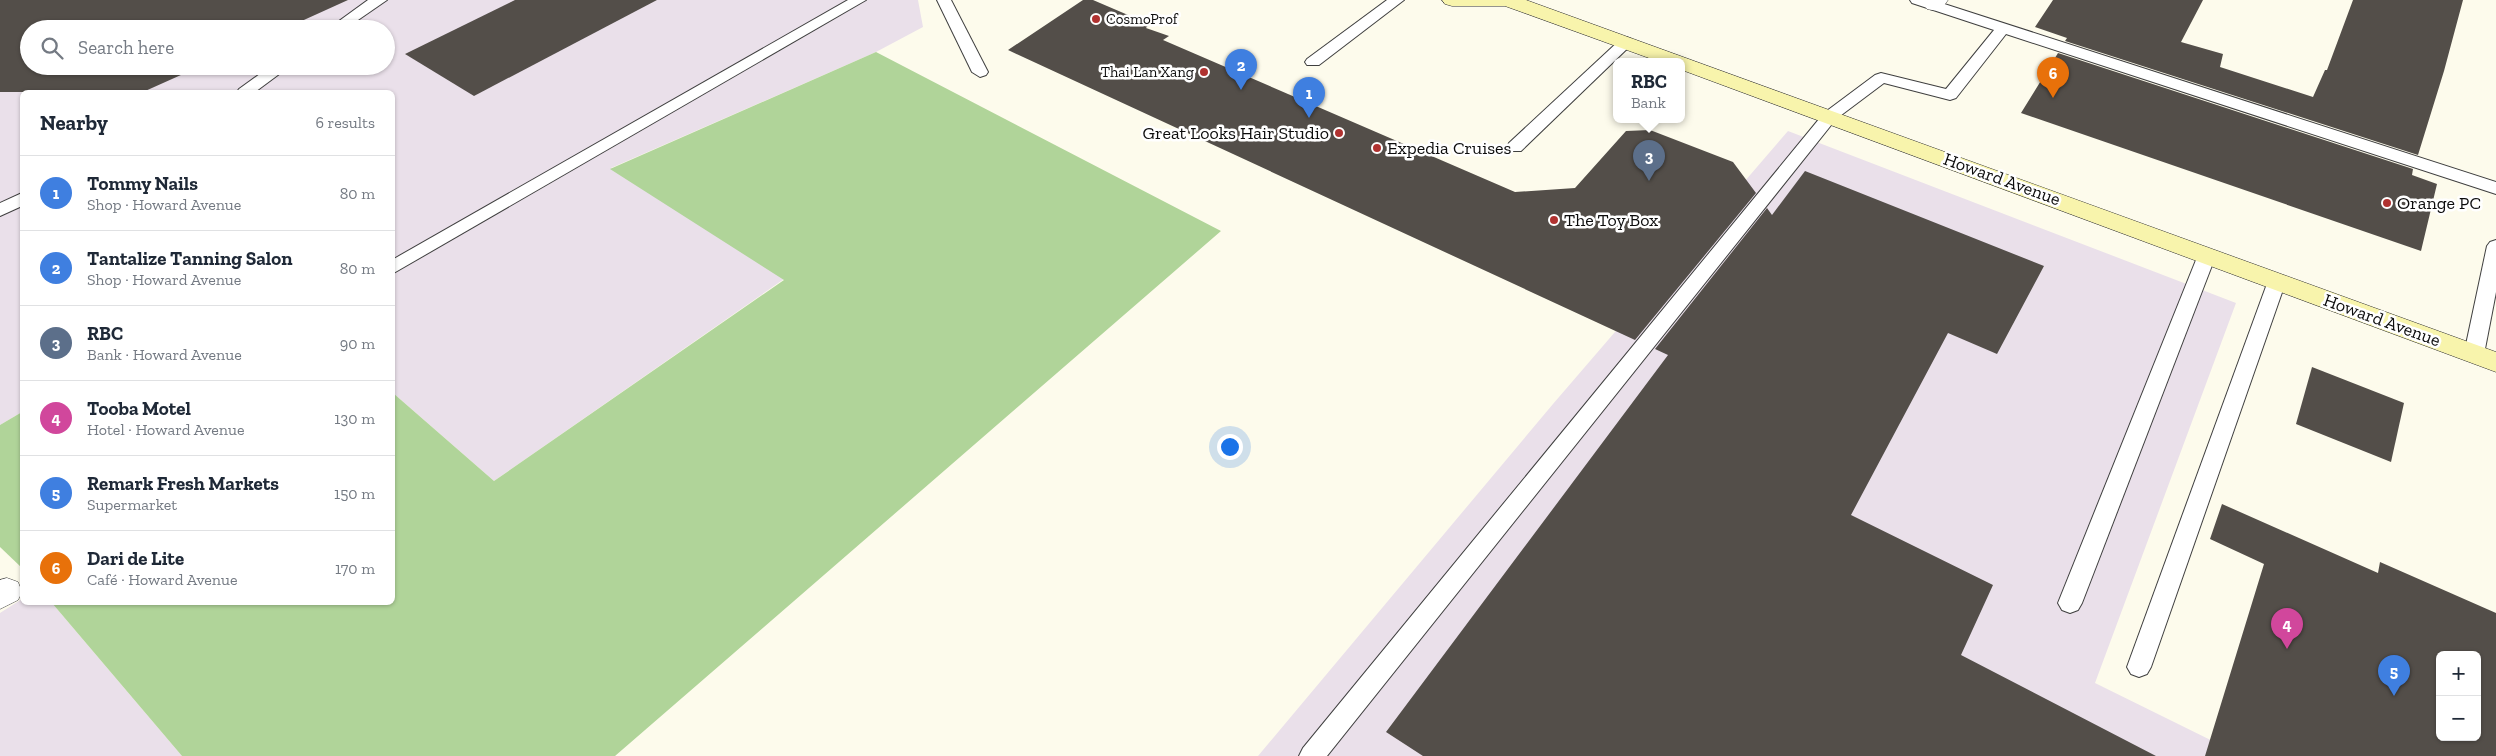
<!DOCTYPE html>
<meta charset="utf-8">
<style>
:root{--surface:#fff;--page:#f2f2f3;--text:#1f2937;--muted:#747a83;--line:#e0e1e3;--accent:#b03230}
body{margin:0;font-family:"Zilla Slab",serif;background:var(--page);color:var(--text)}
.controls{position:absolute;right:15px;bottom:15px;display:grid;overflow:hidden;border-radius:8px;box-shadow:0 1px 4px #0004}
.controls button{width:45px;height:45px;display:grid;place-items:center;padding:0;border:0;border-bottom:1px solid var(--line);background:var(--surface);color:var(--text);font:25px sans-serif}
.you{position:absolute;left:1229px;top:446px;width:18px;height:18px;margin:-12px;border:4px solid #fff;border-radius:50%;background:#1a73e8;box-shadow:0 0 0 8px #1a73e833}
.badge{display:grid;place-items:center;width:32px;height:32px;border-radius:50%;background:var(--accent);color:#fff;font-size:16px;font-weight:700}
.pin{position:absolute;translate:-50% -41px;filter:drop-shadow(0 1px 2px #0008)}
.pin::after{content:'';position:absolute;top:26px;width:18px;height:15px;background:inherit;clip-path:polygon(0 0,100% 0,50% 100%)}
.popup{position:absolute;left:1613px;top:58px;width:72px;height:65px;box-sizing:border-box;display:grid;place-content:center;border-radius:8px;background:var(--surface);filter:drop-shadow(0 1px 4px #0005);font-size:16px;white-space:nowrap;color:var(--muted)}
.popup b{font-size:19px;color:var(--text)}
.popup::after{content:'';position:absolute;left:50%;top:100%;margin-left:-10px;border:10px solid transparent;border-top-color:var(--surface)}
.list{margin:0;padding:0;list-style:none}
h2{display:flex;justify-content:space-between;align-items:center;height:65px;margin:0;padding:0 20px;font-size:21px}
h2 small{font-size:16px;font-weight:400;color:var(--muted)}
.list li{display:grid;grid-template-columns:32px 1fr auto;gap:15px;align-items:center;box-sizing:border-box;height:75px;padding:0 20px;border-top:1px solid var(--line)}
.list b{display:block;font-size:19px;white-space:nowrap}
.list p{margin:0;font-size:16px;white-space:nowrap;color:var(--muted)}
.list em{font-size:16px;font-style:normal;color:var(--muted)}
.icon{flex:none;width:28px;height:28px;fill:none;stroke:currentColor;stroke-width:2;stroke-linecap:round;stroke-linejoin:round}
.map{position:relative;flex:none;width:2496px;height:756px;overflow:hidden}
.search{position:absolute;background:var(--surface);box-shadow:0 1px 4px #0004;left:20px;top:20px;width:375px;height:55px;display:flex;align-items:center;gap:12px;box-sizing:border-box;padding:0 18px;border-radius:28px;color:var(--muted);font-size:19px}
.panel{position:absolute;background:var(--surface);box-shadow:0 1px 4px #0004;left:20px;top:90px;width:375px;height:515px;border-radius:8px}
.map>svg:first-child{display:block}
.industrial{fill:#eae0ea;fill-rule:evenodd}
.forest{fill:#b0d499}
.building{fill:#534e49;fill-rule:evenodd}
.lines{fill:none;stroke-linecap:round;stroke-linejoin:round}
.lane-casing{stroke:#3f3f3f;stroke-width:2}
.street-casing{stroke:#3f3f3f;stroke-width:1}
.secondary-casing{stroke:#2e2e2e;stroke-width:1}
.lane{fill:#fff;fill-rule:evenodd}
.street{fill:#fff;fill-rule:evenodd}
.secondary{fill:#f8f4ac;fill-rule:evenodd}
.poi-dot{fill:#b03230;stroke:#fff;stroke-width:2}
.labels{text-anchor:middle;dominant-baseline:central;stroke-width:5;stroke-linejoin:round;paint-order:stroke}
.far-poi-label{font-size:15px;fill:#0c0c0c;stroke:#fff;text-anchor:start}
.poi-label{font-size:18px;fill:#0c0c0c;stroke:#fff;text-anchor:start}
.street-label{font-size:18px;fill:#0c0c0c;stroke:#fff}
</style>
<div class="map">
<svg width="2496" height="756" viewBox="0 0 2496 756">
<rect width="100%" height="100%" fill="#fdfbec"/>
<g class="industrial">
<path d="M0 0H918L923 27 876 52 611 168 784 279 494 481 393 393 392 92H22V412L0 425ZM29 29H386V66H29Z"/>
<path d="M1788 131 2236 303 2095 683 2243 756H1258L1553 404Z"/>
<path d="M22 599V602L52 603 182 756H0V613Z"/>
</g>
<g class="forest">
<path d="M876 52 1221 231 615 756H182L52 603 392 602 393 393 494 481 784 280 610 169Z"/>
<path d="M22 412V568L0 547V425Z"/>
</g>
<g class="building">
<path d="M0 0H348L284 29H29V66H201L143 92H0Z"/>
<path d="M515 0H657L474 96 405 54Z"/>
<path d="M1083 0H1093L1149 24 1146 28 1169 36 1163 40 1515 192 1575 188 1626 131 1650 130 1733 162 1756 193 1635 340 1008 50Z"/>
<path d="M2053 0H2203L2181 42 2223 54 2220 67 2313 97 2325 70H2327L2353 0H2463L2444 71 2418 155 2065 41 2067 38 2035 27Z"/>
<path d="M2058 53 2413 169 2412 175 2437 184 2421 251 2021 113Z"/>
<path d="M1805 171 2044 266 1997 354 1948 333 1851 515 1993 585 1961 655 2156 756H1423L1386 732 1668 355 1655 349 1767 208 1772 215Z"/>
<path d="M2312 367 2404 403 2391 462 2296 424Z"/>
<path d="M2222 504 2378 573 2380 562 2496 613V756H2205L2264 564 2210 539ZM2440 655H2477V737H2440Z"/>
</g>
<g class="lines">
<g class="lane-casing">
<g id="lane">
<path d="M368 0H387L345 29H328Z"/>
<path d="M848 0H866L392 274V260Z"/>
<path d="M937 0H951L988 72 986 75 980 77 972 72Z"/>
<path d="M1387 0H1404L1319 65H1307L1305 62 1307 59Z"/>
<path d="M1910 0H1932L2496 182V194L2006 34 1956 98 1950 100 1884 83 1836 119 1327 756H1299L1303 748 1824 113 1875 75 1881 73 1946 89 1994 30 1912 3Z"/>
<path d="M1626 37 1631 39 1634 42 1631 45 1521 151H1509L1507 147 1509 143 1621 39Z"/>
<path d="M271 66H290L255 92H237L239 89Z"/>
<path d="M22 193V206L0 216V203Z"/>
<path d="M2496 240V292L2484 354 2481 359 2474 361 2467 359 2464 354 2487 246 2490 242Z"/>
<path d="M2207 249 2213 251 2216 255 2082 603 2078 610 2070 613 2062 610 2058 603 2198 255 2201 251Z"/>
<path d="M2277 275 2284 276 2286 281 2151 667 2147 674 2139 677 2131 674 2127 667 2268 281 2270 276Z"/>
</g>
</g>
<g class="street-casing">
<g id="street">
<path d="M1948 0C1942 9 1938 12 1927 9L1924 5 1927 0Z"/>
<path d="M7 578 18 582 22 592 18 600 0 609V580Z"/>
</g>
</g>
<g class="secondary-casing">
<path id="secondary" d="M1442 0H1526L2496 352V372L1682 70V62H1660L1505 6H1452L1445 4Z"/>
</g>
<use href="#lane" class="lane"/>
<use href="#street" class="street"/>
<use href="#secondary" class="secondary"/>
</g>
<g class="poi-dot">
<circle cx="1096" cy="19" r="5"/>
<circle cx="1204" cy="72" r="5"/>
<circle cx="1339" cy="133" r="5"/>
<circle cx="1377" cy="148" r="5"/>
<circle cx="2387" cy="203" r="5"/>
<circle cx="1554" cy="220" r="5"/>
</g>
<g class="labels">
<g class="far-poi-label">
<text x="1106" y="19">CosmoProf</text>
<text x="1194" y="72" text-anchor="end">Thai Lan Xang</text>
</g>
<g class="poi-label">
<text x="1329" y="133" text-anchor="end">Great Looks Hair Studio</text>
<text x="1387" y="148">Expedia Cruises</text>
<text x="2397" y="203">Orange PC</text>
<text x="1564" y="220">The Toy Box</text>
</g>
<g class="street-label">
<text transform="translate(2002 179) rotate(20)">Howard Avenue</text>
<text transform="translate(2382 320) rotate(20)">Howard Avenue</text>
</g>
</g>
</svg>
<div class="controls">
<button>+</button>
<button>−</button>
</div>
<div class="you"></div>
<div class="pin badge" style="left:1309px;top:118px;background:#3f7fe0">1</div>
<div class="pin badge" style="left:1241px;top:90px;background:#3f7fe0">2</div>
<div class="pin badge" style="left:1649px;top:181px;background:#5c6f8a">3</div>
<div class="popup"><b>RBC</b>Bank</div>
<div class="pin badge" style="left:2287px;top:649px;background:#d1479c">4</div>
<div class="pin badge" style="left:2394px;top:696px;background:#3f7fe0">5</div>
<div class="pin badge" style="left:2053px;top:98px;background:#e8710a">6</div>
<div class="search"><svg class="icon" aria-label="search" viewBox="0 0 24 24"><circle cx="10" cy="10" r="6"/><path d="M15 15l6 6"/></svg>Search here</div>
<section class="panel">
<h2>Nearby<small>6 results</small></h2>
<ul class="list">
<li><span class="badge" style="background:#3f7fe0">1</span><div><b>Tommy Nails</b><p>Shop · Howard Avenue</p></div><em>80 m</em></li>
<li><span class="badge" style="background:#3f7fe0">2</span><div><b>Tantalize Tanning Salon</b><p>Shop · Howard Avenue</p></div><em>80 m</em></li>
<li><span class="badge" style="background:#5c6f8a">3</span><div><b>RBC</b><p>Bank · Howard Avenue</p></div><em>90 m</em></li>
<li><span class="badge" style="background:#d1479c">4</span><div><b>Tooba Motel</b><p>Hotel · Howard Avenue</p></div><em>130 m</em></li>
<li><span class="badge" style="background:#3f7fe0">5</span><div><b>Remark Fresh Markets</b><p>Supermarket</p></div><em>150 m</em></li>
<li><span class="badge" style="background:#e8710a">6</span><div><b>Dari de Lite</b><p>Café · Howard Avenue</p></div><em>170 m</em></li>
</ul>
</section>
</div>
